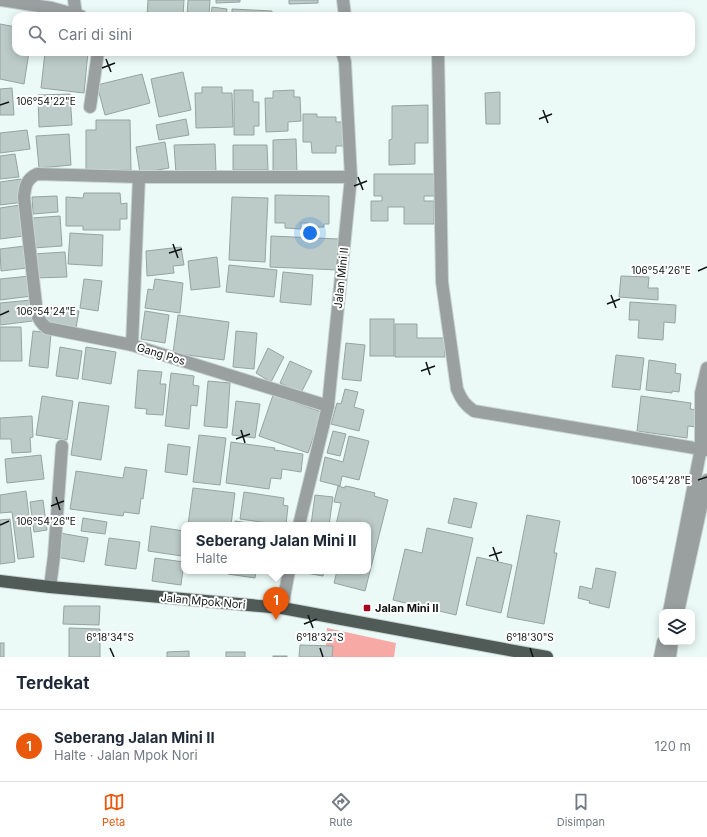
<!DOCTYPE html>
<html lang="id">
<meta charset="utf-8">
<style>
:root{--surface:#fff;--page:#f2f2f3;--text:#1f2937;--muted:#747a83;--line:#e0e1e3;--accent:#ea580c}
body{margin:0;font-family:Inter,sans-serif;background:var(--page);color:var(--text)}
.controls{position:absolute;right:12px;bottom:12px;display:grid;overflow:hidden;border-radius:8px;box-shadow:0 2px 10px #0003}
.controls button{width:36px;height:36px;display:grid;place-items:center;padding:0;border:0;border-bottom:1px solid var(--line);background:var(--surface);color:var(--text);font:20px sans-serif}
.you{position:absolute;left:310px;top:233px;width:14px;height:14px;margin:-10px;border:3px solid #fff;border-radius:50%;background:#1a73e8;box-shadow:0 0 0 6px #1a73e833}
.badge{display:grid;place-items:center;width:26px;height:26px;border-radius:50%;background:var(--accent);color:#fff;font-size:13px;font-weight:700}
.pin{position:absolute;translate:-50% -33px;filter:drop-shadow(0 1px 2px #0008)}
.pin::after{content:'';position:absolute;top:21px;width:14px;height:12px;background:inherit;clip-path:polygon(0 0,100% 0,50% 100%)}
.popup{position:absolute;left:181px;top:522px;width:190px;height:52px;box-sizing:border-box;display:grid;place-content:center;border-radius:8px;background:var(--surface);filter:drop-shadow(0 1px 3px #0005);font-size:13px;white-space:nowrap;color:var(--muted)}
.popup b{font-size:15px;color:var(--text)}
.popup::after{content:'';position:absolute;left:50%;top:100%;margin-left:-8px;border:8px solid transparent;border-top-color:var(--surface)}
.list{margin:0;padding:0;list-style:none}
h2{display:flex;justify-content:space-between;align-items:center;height:52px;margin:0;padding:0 16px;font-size:17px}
h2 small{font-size:13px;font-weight:400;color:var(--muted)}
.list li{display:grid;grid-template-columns:26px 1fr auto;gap:12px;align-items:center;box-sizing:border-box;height:72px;padding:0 16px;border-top:1px solid var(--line)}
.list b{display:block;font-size:15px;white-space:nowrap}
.list p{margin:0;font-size:13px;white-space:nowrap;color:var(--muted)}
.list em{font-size:13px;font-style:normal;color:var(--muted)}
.icon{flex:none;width:22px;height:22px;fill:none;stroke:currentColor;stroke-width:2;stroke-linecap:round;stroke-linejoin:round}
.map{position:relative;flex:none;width:707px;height:657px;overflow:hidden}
.search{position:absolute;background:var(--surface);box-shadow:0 2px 10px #0003;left:12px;right:12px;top:12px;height:44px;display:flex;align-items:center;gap:10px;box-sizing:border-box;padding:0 14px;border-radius:12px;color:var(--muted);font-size:15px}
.sheet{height:124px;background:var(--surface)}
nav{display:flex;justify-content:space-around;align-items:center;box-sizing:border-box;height:56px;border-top:1px solid var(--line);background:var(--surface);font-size:11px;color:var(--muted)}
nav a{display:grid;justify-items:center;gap:2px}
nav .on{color:var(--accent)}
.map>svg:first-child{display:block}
.forest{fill:#f7a9a5}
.building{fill:#bccbc7;stroke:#96a4a0}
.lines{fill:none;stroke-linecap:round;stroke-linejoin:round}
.minor-casing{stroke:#c8d5d2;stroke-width:14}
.major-casing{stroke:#c8d5d2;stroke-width:14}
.minor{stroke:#9aa09f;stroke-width:12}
.major{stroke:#505b58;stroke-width:12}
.ticks{fill:none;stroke:#0f1413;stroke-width:1.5}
.poi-dot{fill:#a20321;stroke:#fff;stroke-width:1.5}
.labels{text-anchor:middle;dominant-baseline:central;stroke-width:4;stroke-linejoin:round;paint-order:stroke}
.street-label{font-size:11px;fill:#0f1413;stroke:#fff}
.poi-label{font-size:11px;font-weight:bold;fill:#0f1413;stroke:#fff;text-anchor:start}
.ticks-label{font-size:10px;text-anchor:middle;fill:#0f1413;stroke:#fff;stroke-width:4;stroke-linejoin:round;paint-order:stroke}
</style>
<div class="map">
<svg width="707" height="657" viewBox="0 0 707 657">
<rect width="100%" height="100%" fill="#ebfaf6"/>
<path class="forest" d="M327 628 396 643 394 657H325Z"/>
<g class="building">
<path d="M148 0H184L183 16H147Z"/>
<path d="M188 0H210L209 16H187Z"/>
<path d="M216 0H240V2L216 3Z"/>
<path d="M289 0H318V3L289 4Z"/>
<path d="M212 7 227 9 226 16H211Z"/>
<path d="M232 9 272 11V16H232Z"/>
<path d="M0 24 16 27 15 37 16 38V52H29L24 84 0 79Z"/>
<path d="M45 52H88L84 93 41 88Z"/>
<path d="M183 72 191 110 159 117 151 79Z"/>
<path d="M142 74 150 103 105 115 97 85Z"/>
<path d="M202 87H222V93H232L233 127 196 128 195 93H202Z"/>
<path d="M12 88 14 115H0V89Z"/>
<path d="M234 90H253V102H259V126H254V135H234Z"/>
<path d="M294 90V97H300L301 121 288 122V131L266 132 265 98H273V91Z"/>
<path d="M500 92V124H486L485 93Z"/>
<path d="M70 94 72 125 39 127 38 95Z"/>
<path d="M428 105V143H415V164L389 165V140L392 139V106Z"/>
<path d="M303 114H317V117H336V122H346L347 146H336V153H312L311 142H303Z"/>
<path d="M186 119 189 135 159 140 156 125Z"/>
<path d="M96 120H130L131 170 86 171V130H96Z"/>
<path d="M27 130 30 149 0 153V133Z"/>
<path d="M69 134 71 165 39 168 36 136Z"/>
<path d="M296 139 297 172 273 173V140Z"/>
<path d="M165 142 169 168 140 173 136 147Z"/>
<path d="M215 144 216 172 176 174 174 145Z"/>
<path d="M233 145H267L268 170H233Z"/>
<path d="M15 154 19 177 0 179V156Z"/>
<path d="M374 174H434V196H424V201H434V224H404V207H388V221H371V201H382V196H374Z"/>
<path d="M21 179 24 202 0 205V182Z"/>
<path d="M84 193H120L121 204 127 203V219H120V230H83V226H66V197L83 198Z"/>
<path d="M275 195 329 196V224H324V227H308V223H301V229L285 228V223H275Z"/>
<path d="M57 196 58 212 33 214 32 197Z"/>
<path d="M232 197 268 198 265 262 229 260Z"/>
<path d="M20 205 24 236 0 239V208Z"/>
<path d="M60 216 62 246 33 248 32 218Z"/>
<path d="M70 233 103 235 102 266 68 264Z"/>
<path d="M271 236 339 239 338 270 270 267Z"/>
<path d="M25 246 27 268 1 271 0 249Z"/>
<path d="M181 247 184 265 173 266 174 273 147 276 146 251Z"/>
<path d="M65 252 67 277 34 278 33 254Z"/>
<path d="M217 257 220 287 191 290 188 261Z"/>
<path d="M229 265 277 270 274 297 226 292Z"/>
<path d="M283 272 313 275 311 305 280 302Z"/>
<path d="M30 276 32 296 0 300V279Z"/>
<path d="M621 276 649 277 648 288H658V300L619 297Z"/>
<path d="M84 279 102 281 98 311 80 308Z"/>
<path d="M155 279 183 283 180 313 145 308 148 289 153 290Z"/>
<path d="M31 300 33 321 0 325V303Z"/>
<path d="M630 302 676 305 675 323 664 322 663 340 638 338 639 320H629Z"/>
<path d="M48 306 79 311 76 328 45 324Z"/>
<path d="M145 311 169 315 165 343 141 339Z"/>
<path d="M178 315 229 322 224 360 173 353Z"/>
<rect x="370" y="319" width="24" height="37"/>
<path d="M395 324H417V338H445V357H395Z"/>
<path d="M0 327H21L22 361H0Z"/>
<path d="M33 331 51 333 48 368 29 366Z"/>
<path d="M236 331 257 333 254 369 233 367Z"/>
<path d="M346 343 365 345 361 381 342 379Z"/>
<path d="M60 347 82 351 78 379 56 376Z"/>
<path d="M86 347 116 352 111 384 82 379Z"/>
<path d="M268 348 284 357 271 382 256 373Z"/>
<path d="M616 355 644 358 640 390 612 387Z"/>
<path d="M649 360 676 364 675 373 681 374 679 392 672 391V393L646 390Z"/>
<path d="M290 361 312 371 301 393 280 383Z"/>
<path d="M138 370 162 372 160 384H166L163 415 146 414 147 409 135 408Z"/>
<path d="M171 373 194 376 193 385 199 386 197 406 191 405 189 429 165 426Z"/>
<path d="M208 381 230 383 227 428 204 426Z"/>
<path d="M345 389 358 392 354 407 364 410 359 431 331 424 337 403 341 404Z"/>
<path d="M273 395 322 412 308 453 259 436Z"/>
<path d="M42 396 73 401 67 440 36 435Z"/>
<path d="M641 396 691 403 690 409 698 410 696 427 688 426 687 438 637 431Z"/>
<path d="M236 401 260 404 255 438 232 435Z"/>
<path d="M79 402 109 406 101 460 71 455Z"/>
<path d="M32 416 33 437 30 438 31 452 12 453 11 439H0V418Z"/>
<path d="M333 431 346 434 340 456 327 453Z"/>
<path d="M199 435 226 438 220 485 193 482Z"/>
<path d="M349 436 369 441 359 480 342 476 340 486 320 481 325 457 343 462Z"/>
<path d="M231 442 275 448 274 450 303 454 301 472 282 469 281 479 271 478 269 489 226 483Z"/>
<path d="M168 444 190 447 187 475 165 472Z"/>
<path d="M41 455 44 479 7 483 5 459Z"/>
<path d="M125 467 147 470 143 499 141 498 139 514 124 512 123 516 70 509 76 471 123 478Z"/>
<path d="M338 486 345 488V486L351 487 375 493 374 496 388 500 365 591 334 583 337 571H368V525H336L341 503 334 502Z"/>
<path d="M193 488 235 493 231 525H188Z"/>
<path d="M26 491 34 557 18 559 12 512 0 513V495Z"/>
<path d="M244 492 284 498 283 505 288 506 286 525H268V523L240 519Z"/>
<path d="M315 495 333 497 329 525H311Z"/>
<path d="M454 498 477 503 471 528 448 523Z"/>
<path d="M43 500 47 530 34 532 30 502Z"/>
<path d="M527 515 560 521 554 553H557L544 624 507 617Z"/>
<path d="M83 518 107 522 105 534 81 531Z"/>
<path d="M10 519 15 562 0 564V520Z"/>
<path d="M235 521 261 525H234Z"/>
<path d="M151 526 184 531 182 556 148 551Z"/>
<path d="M427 528 473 538 456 615 393 600 405 549 422 553Z"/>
<path d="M60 533 88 538 84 562 56 557Z"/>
<path d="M109 538 140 542 136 569 105 565Z"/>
<path d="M477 557 512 565 501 613 466 605Z"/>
<path d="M155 558 184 562 181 585 152 581Z"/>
<path d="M596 568 616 572 609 608 589 603 590 601 578 598 580 586 592 589Z"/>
<path d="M228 571H256L255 578 228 574Z"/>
<path d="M307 571H324L323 576 306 573Z"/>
<path d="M64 606H100L99 625 63 624Z"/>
<path d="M69 628 100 629V657H69Z"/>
<rect x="0" y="643" width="4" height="14"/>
<path d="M300 645 333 646 332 657H299Z"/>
<path d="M189 651V657H167V652Z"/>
<rect x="226" y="652" width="19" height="5"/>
<rect x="273" y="656" width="14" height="1"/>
</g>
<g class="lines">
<g class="minor-casing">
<g id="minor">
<path d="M0 0 52 8 81 16"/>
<path d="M74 0 76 14"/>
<path d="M343 0 345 16"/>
<path d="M438 52 442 282 457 389C461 399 465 405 474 411L707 450"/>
<path d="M90 107 98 52"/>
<path d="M132 345 139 177"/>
<path d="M328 406 132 345 47 328C42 324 39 321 37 314L24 197C25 187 26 179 37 174L139 177H351"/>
<path d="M299 525 328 406 351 177 345 62 342 52"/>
<path d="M50 587 54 556 62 446"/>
<path d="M282 608 289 571"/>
<path d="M669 612 701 448V393L707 368"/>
<path d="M678 612 707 480"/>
<path d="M660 657 663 642"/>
<path d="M670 657 672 642"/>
</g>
</g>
<g class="major-casing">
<path id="major" d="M0 581 50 587 282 608 547 657"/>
</g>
<use href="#minor" class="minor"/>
<use href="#major" class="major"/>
</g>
<path class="ticks" d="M106 59 111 72M102 68 115 63M0 105 9 102M543 110 548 123M539 119 552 114M358 177 363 190M354 186 367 181M173 244 178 258M169 253 182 249M698 271 707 267M611 295 616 308M607 304 620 299M0 315 9 311M426 362 430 375M421 371 435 366M241 430 245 443M236 439 250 434M698 480 707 477M56 497 60 510M51 506 64 501M0 525 9 521M493 547 498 561M489 556 502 552M308 615 313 628M304 624 317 619M110 648 114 657M320 648 323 657M530 648 533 657"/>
<rect class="poi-dot" x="363" y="604" width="8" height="8" rx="2"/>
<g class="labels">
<g class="street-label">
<text transform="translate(341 278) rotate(-84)">Jalan Mini II</text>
<text transform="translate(161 354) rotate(17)">Gang Pos</text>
<text transform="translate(203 601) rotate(5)">Jalan Mpok Nori</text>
</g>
<g class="poi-label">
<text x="375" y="608">Jalan Mini II</text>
</g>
</g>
<g class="ticks-label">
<text x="46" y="105">106°54'22"E</text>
<text x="661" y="274">106°54'26"E</text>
<text x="46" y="315">106°54'24"E</text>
<text x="661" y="484">106°54'28"E</text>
<text x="46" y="525">106°54'26"E</text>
<text x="110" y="641">6°18'34"S</text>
<text x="320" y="641">6°18'32"S</text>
<text x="530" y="641">6°18'30"S</text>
</g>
</svg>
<div class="controls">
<button><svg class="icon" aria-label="layers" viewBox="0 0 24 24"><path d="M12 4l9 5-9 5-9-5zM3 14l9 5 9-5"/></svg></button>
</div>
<div class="you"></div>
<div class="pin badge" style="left:276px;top:620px">1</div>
<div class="popup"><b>Seberang Jalan Mini II</b>Halte</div>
<div class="search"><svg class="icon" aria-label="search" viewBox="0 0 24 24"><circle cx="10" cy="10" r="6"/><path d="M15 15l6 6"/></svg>Cari di sini</div>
</div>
<section class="sheet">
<h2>Terdekat<small></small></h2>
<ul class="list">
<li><span class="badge">1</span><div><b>Seberang Jalan Mini II</b><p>Halte · Jalan Mpok Nori</p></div><em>120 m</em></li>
</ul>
</section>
<nav>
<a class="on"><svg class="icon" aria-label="map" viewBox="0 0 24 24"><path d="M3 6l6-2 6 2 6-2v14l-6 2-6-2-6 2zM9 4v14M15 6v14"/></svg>Peta</a>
<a><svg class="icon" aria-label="directions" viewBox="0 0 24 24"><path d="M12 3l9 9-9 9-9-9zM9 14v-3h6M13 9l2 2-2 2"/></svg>Rute</a>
<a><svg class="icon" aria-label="saved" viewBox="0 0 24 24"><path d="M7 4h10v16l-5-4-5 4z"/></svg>Disimpan</a>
</nav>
